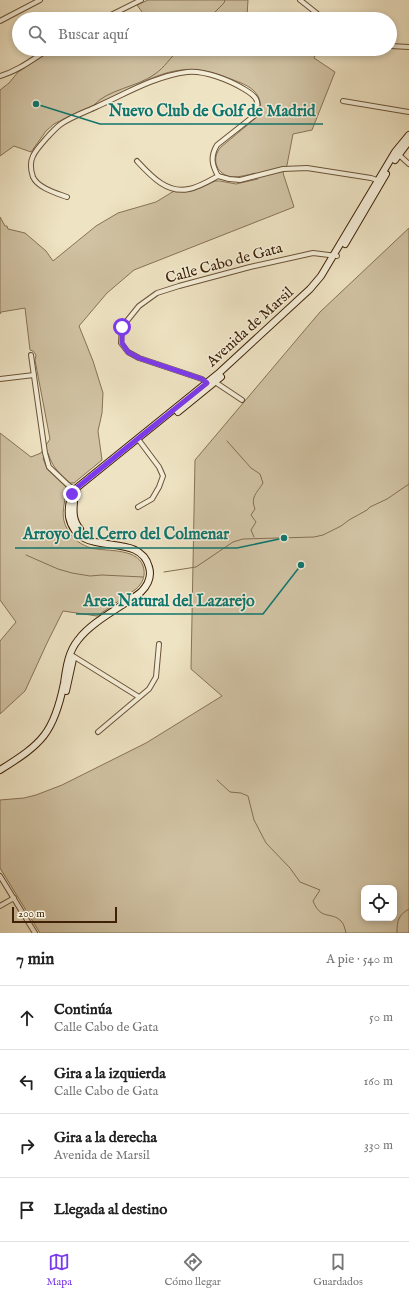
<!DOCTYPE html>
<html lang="es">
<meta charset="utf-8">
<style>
:root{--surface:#fff;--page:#f6f6f6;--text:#222;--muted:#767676;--line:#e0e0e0;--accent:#7c3aed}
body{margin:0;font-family:"IM FELL English",serif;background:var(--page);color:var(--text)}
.controls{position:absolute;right:12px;bottom:12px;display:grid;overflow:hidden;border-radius:8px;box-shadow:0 2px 6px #0003}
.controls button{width:36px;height:36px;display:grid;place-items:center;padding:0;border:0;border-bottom:1px solid var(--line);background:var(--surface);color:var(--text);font:20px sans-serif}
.scale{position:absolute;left:12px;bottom:10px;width:105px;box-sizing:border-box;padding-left:4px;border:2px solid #3e2106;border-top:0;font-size:11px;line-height:14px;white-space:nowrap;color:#3e2106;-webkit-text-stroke:3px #f4edd8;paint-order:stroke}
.stop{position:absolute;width:12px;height:12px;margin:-9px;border:3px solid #7c3aed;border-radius:50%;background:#fff}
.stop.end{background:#7c3aed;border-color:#fff;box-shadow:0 1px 4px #0008}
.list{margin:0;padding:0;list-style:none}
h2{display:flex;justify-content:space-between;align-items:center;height:52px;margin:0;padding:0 16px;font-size:17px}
h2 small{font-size:13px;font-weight:400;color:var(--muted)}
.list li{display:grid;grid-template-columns:26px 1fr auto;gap:12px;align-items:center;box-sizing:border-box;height:64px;padding:0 16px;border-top:1px solid var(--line)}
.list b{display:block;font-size:15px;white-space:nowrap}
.list p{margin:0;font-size:13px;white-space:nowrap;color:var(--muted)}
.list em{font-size:13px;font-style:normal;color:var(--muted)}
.icon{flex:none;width:22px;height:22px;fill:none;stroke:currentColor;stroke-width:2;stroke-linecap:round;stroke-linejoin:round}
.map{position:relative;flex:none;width:409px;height:933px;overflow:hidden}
.search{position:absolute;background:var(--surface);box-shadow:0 2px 6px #0003;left:12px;right:12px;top:12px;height:44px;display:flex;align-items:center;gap:10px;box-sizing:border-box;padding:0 14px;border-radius:22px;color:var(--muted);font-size:15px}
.sheet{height:308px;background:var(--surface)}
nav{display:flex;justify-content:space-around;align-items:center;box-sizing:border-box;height:56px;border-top:1px solid var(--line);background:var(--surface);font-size:11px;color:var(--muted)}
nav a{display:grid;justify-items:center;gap:2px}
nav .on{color:var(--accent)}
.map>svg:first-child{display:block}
.green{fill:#d0c2a3;stroke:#877254;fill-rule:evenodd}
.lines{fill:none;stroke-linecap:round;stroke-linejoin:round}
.stream{stroke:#846e51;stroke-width:1}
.street-casing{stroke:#6a5235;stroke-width:6}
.secondary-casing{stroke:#3e2106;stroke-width:8}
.street{stroke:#f4edd8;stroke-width:4}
.secondary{stroke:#f4edd8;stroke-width:6}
.route{stroke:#7c3aed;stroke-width:5}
.labels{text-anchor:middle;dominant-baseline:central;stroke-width:3;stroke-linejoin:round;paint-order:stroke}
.street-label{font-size:15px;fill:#3e2106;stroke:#f4edd8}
.leader{fill:none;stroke:#0f766e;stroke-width:1.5}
.callout-dot{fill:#0f766e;stroke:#f4edd8;stroke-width:1.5}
.callout-label{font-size:16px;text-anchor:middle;font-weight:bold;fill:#0f766e;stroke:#f4edd8;stroke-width:3;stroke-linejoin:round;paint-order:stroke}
</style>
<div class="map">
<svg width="409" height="933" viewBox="0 0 409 933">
<rect width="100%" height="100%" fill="#eee3c3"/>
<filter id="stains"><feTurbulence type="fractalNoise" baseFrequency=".005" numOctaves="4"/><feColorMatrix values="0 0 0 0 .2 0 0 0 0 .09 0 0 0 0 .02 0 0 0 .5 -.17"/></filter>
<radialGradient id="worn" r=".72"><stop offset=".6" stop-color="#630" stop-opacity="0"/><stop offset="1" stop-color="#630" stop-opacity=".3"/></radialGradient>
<g class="green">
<path d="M148 0H248L247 16 252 19H147L137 5Z"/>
<path d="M54 49H96L98 52 108 49H307L315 56 314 58 335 72 312 130 293 134 287 165 283 173 294 207 134 270 107 293 79 326 93 361 103 393 102 413 98 431 102 460 74 483H70C60 474 52 467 48 453L46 457 43 458 47 469 66 487C66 505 58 515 69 532 74 540 82 545 91 548 107 552 141 547 144 570 145 577 142 584 136 589L97 616 63 611 47 643 25 691 0 714V641L16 622 0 600V433L31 457 41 453 50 439 35 360 36 355 33 351 30 350 25 308 1 312 0 314V217L5 226H7L8 229 25 233 46 251 53 261 96 226 118 213 156 202 174 191H191L215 181H220L236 184 258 179 255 173C248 175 240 177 233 177 217 176 210 159 221 147L257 117C263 108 261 97 253 90 246 84 236 81 228 78 181 58 154 77 112 97 93 106 72 114 54 124L46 131 31 152 14 146 0 156V90L9 83 18 72Z"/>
<path d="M409 228V933H40L0 868V800L24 798 36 795 62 785 146 743 222 696 191 669 195 460 320 312ZM364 888H394V918H364Z"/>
</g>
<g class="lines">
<g class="stream">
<path d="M208 19 224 3 225 0"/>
<path d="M94 105C108 89 138 87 155 74 164 68 171 57 179 49"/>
<path d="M227 441 251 468 260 474 263 483C257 493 250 497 255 509L251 515 256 522 251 530 254 537"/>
<path d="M26 555 58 569 72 573 90 576 102 575 143 577"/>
<path d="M164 572 196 567 233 542 243 539 314 537 323 535 341 526 349 520 367 510 370 507 387 499 409 484"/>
<path d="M217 780 230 792 241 793 248 796 254 820 266 843 290 868 300 882 320 890 313 901C321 921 331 911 341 921 344 924 345 929 346 933"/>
<path d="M397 933C397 921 398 915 409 909"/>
</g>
<g class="street-casing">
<g id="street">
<path d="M300 0 324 19"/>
<path d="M103 19 141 0"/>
<path d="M0 21 40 0"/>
<path d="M390 46 409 47"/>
<path d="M0 76C18 71 33 59 49 49"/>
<path d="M343 101 409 112"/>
<path d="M398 154 409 164"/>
<path d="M137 161C151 176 167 194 189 189 199 187 209 181 218 176"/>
<path d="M67 197C56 193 38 188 33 177 31 171 30 162 33 156 36 149 54 129 61 124 71 117 85 112 96 107 125 94 155 76 187 72 204 70 229 80 244 89 256 96 261 101 255 115L217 145C210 157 212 165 218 176L229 179 240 180 283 169 307 168 371 178 380 181"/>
<path d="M31 355 45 453 49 467 68 485 78 492"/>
<path d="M0 379 34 375"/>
<path d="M215 382 242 400"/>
<path d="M207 383 202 379 139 358 128 352 121 343 122 327 139 306 157 293 179 286 250 267 313 253 337 256"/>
<path d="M138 439 159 467 163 476 159 487 152 499 138 507"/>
<path d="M73 656 139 697"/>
<path d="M98 732 149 689 156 677 159 644"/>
<path d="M0 876 35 933"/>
<path d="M0 906 14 898"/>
</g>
</g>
<g class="secondary-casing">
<g id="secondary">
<path d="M395 160 409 141"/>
<path d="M345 244 386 174"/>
<path d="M178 412 221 377"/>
<path d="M74 502C73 512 73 521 80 529"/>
<path d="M66 691 73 659"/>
<path d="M0 770C42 744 54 733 64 683 66 669 68 652 78 640 92 621 122 607 141 592 148 585 152 577 149 567 139 529 78 561 69 517 68 508 70 498 74 490L220 372 310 289 321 276 395 152 409 135"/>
</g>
</g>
<use href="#street" class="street"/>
<use href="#secondary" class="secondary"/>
</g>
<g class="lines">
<path class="route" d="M72 494 74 490 207 383 202 379 139 358 128 352 122 343V327"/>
</g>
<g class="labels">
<g class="street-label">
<text transform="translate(224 263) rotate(-15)">Calle Cabo de Gata</text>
<text transform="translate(250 327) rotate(-42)">Avenida de Marsil</text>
</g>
</g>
<path class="leader" d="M36 104L100 124H323M284 538L237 548H15M301 565L263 614H76"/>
<g class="callout-dot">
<circle cx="36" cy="104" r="4"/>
<circle cx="284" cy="538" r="4"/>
<circle cx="301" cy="565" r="4"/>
</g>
<g class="callout-label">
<text x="212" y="116">Nuevo Club de Golf de Madrid</text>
<text x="126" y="539">Arroyo del Cerro del Colmenar</text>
<text x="169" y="606">Area Natural del Lazarejo</text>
</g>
<rect width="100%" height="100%" filter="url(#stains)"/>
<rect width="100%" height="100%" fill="url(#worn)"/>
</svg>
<div class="controls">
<button><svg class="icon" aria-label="locate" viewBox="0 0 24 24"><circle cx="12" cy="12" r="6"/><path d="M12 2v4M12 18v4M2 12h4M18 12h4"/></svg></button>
</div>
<div class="scale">200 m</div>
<div class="stop" style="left:122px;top:327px"></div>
<div class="stop end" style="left:72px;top:494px"></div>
<div class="search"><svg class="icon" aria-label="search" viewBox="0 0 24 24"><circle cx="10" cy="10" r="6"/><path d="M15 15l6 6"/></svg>Buscar aquí</div>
</div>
<section class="sheet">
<h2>7 min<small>A pie · 540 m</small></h2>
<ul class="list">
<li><svg class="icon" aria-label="ahead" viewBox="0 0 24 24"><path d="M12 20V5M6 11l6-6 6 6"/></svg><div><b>Continúa</b><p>Calle Cabo de Gata</p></div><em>50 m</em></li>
<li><svg class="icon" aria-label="left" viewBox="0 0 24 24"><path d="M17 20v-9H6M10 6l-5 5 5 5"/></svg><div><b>Gira a la izquierda</b><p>Calle Cabo de Gata</p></div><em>160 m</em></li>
<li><svg class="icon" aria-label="right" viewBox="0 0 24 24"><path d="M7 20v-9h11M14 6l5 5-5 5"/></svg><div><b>Gira a la derecha</b><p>Avenida de Marsil</p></div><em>330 m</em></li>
<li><svg class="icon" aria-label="arrive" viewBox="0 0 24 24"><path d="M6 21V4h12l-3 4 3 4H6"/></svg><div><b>Llegada al destino</b></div></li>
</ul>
</section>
<nav>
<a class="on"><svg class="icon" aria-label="map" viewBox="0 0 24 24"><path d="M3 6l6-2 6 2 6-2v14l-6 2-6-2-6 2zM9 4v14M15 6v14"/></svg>Mapa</a>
<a><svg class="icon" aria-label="directions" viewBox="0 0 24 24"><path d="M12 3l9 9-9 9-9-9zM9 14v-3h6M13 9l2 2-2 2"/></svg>Cómo llegar</a>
<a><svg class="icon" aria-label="saved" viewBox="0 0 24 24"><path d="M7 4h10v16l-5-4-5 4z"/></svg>Guardados</a>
</nav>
